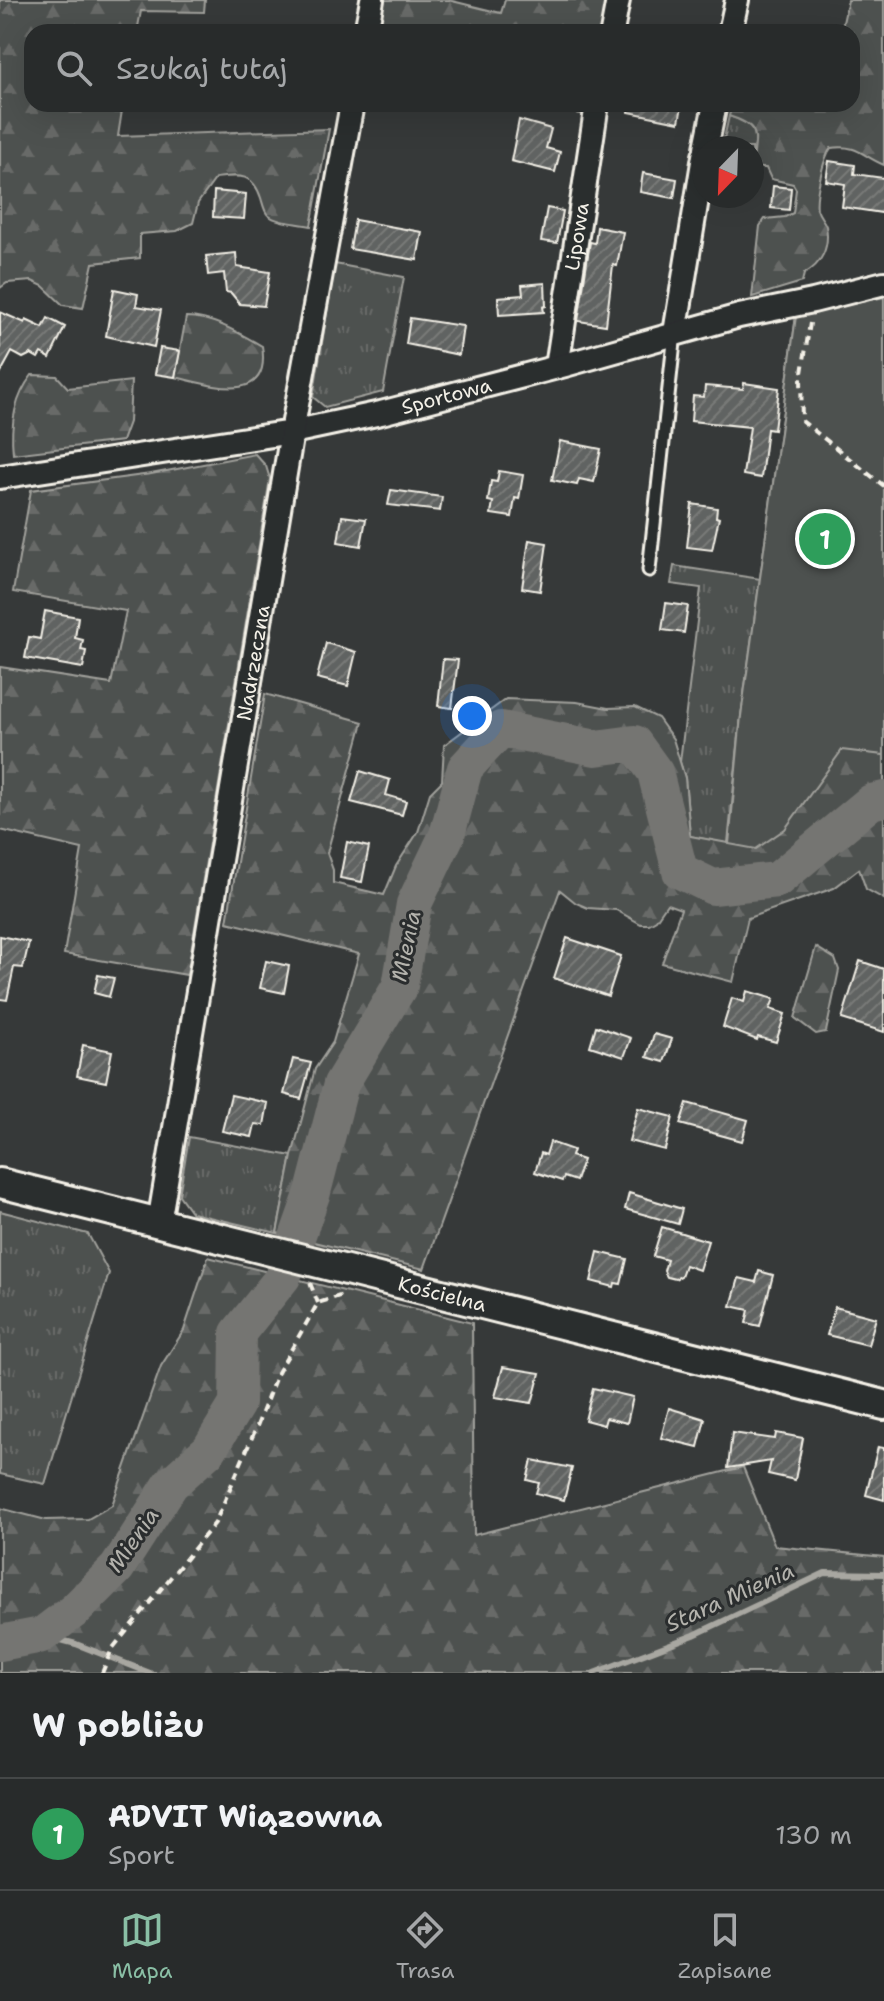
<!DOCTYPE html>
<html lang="pl">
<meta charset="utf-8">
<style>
:root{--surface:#282b2b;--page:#303333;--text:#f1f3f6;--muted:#a5a7a9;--line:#444747;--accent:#8abfa5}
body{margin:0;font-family:"Shantell Sans",sans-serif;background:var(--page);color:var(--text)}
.compass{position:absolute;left:692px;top:136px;width:72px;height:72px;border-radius:50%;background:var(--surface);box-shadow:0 8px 32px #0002;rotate:203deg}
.you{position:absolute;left:472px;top:716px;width:28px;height:28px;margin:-20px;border:6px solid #fff;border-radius:50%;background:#1a73e8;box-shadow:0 0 0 12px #1a73e833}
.badge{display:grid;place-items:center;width:52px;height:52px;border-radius:50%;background:var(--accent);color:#fff;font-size:26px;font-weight:700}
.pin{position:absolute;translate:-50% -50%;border:4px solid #fff;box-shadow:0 2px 8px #0006}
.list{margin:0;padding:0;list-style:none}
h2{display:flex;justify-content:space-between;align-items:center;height:104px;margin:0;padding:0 32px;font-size:34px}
h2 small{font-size:26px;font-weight:400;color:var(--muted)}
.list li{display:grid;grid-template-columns:52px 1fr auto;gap:24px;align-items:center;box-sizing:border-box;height:112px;padding:0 32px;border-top:2px solid var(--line)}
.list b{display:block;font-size:30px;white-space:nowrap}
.list p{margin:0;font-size:26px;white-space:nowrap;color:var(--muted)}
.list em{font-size:26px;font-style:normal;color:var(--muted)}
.icon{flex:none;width:44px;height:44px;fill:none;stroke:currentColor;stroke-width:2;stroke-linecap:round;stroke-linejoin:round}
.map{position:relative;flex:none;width:884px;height:1673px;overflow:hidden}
.search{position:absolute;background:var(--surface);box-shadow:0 8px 32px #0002;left:24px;right:24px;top:24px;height:88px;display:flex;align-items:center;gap:20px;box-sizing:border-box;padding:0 28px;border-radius:24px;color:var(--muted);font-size:30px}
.sheet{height:216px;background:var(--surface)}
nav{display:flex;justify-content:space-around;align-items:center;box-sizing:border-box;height:112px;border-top:2px solid var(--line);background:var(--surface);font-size:22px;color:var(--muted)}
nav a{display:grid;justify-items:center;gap:4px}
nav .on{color:var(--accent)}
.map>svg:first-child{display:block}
.grass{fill:url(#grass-tufts);stroke:#a1a19c;stroke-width:2}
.forest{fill:url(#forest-firs);stroke:#a1a19c;stroke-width:2}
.pitch{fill:#4e514f;stroke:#a1a19c;stroke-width:2}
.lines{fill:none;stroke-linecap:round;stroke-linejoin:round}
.stream{stroke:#a8a7a1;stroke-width:6}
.river{stroke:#757572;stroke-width:36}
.building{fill:url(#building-hatch);stroke:#f4f1e8;stroke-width:2}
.service-casing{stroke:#f4f1e8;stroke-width:17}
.minor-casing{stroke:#f4f1e8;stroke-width:28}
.tertiary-casing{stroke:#f4f1e8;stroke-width:34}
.path{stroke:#f4f1e8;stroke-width:4;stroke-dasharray:8 6;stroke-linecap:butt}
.service{stroke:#2a2d2e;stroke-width:11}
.minor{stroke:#2a2d2e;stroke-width:22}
.tertiary{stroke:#2a2d2e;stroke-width:28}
.labels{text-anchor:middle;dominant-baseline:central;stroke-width:6;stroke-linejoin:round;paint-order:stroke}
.street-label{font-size:20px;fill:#f4f1e8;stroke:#2a2d2e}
.water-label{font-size:22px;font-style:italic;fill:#b4b3ad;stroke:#2a2d2e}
</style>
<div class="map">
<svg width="884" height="1673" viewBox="0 0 884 1673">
<defs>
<pattern id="grass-tufts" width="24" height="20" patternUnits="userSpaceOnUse" patternTransform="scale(2)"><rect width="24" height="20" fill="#4e514f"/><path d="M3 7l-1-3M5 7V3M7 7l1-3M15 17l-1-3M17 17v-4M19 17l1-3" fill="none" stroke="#686a68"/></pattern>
<pattern id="forest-firs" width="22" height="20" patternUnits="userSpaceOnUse" patternTransform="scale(2)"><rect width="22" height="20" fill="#4e514f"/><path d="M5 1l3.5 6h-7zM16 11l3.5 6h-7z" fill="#686a68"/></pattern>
<pattern id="building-hatch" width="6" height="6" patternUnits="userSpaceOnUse" patternTransform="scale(2)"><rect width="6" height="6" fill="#616362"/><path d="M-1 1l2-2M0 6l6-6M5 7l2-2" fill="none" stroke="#787a78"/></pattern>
</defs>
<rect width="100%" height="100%" fill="#363939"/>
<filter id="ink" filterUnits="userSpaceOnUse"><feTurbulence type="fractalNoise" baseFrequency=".0125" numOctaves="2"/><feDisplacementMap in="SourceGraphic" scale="16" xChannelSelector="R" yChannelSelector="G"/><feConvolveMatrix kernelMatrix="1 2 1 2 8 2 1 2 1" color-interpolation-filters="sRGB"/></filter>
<g filter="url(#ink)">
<g class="grass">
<path d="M729 116C766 128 753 138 753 168L752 148H722Z"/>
<path d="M335 264 404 277 383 392 325 407 313 397Z"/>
<path d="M674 566 761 579 741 716 729 844 690 836 685 778 680 762 701 588 671 584Z"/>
<path d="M189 1137 292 1156 277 1233 192 1213 179 1195Z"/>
<path d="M0 1211 88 1234 109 1273 45 1484 0 1474Z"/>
</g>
<g class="forest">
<path d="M0 0H205L204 12 141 11 137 32H32V104H123L118 136 329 129 311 226C299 223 277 223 268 215 264 211 263 204 261 198 253 173 240 175 216 178L198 203 193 223 177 231 140 234V258L93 263 83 308 63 305 43 286 32 281 7 283 0 288Z"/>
<path d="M384 0H448L501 13 505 0H611L604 32H378Z"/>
<path d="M848 0H884V165C862 156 858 144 831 148 823 158 815 197 817 209 819 216 824 220 826 226 830 247 822 264 804 274L802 282 752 297 760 226 765 219 785 217 793 213 796 189 793 184 771 179 766 168H753C753 138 766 128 729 116L732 104H852V32H841Z"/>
<path d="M541 104H590L588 116Z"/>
<path d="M884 297V899L866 889 859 869 834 888 748 918 733 982 662 963 681 909 667 904 656 920 649 924H641L616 910 588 908 576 903 560 890 424 1269 277 1233 292 1156 315 1069 333 1042 359 954 227 922 265 694 363 722 327 853 333 870V883L384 895 396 866 418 832 430 793 442 781 444 745 506 699 577 702 608 708 635 707 658 718 673 739 685 778 690 836 728 843 741 716 796 316Z"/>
<path d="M186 317C213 317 239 333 262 346 272 407 210 385 175 377Z"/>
<path d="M32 375 57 376 68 388 131 381 129 422 122 441 13 454C10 425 14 398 32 375Z"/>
<path d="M255 454 266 466 270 479 187 975 64 954 82 849 0 830V667L111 684 126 611 13 592 31 490 151 474Z"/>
<path d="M816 947 835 959 839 970 826 1032 816 1034 795 1018Z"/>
<path d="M208 1257 472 1323 474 1535 743 1467 775 1546 884 1557V1673H0V1508L46 1520 88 1519 112 1505 161 1366 184 1330Z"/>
</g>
<path class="pitch" d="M884 297V755L842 750 785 829 756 849 729 844 741 716 796 316Z"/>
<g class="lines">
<g class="stream">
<path d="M42 1635 76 1644 150 1673"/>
<path d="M594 1673 694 1635 825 1573 884 1574"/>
</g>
<path class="river" d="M0 1643 42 1635 75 1610 117 1568 171 1484 209 1450 237 1404 238 1333 283 1277 313 1192 341 1084 400 986 414 904 447 835 465 768 501 729 596 748 634 743 655 772 680 871 713 887 777 880 871 802 884 799"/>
</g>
<g class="building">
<path d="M630 104H670L682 106 679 122 629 112Z"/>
<path d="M519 120 551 129 546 148 560 152 555 172 511 161Z"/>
<path d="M829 161 855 165 854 174 884 178 882 213 842 207 845 184 826 181Z"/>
<path d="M643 173 677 179 674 198 640 192Z"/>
<path d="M773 186 791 188 789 210 771 208Z"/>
<path d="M214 191 246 194 244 219 213 217Z"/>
<path d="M547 208 563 211 557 243 541 241Z"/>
<path d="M355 220 422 232 417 260 350 249Z"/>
<path d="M597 227 623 232 617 266 613 265 606 325 578 321 590 242 595 243Z"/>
<path d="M236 253 237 267 270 272 264 306 240 304 231 293 226 292 224 273 208 275 206 256Z"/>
<path d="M545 283 546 306 543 307 544 312 499 315 498 297 523 295 522 285Z"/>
<path d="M114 289 138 294 136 306 161 310 154 347 106 336Z"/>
<path d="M0 312 25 323 26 320 43 328 48 318 65 327 50 358 41 353 38 358 31 354 23 358 12 352 0 374Z"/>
<path d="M410 318 463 326 459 355 406 344Z"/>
<path d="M160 348 180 351 175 377 155 374Z"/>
<path d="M744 383 779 388 774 430 767 429 761 478 743 475 750 427 691 421 693 396 704 397 705 386 743 389Z"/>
<path d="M560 441 601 449 594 482 579 479 577 485 552 480Z"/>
<path d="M499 471 523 475 519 499 515 498 512 517 491 514 493 502 488 501 491 481 497 482Z"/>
<path d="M391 490 442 497 440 511 388 505Z"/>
<path d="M692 504 717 508 716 517 719 518 712 550 687 547Z"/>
<path d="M342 516 366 519 361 546 338 542Z"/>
<path d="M529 540 547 543 540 591 522 588Z"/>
<path d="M666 603 688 606 684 633 662 630Z"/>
<path d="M45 611 78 617 75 638 83 640 81 650 86 651 83 668 25 658 29 637 40 639Z"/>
<path d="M326 643 356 652 348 686 317 678Z"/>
<path d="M443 659 458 660 452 708 438 706Z"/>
<path d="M360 771 390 780 386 795 406 801 402 815 351 802Z"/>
<path d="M347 842 369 847 362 882 340 878Z"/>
<path d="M0 936 29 942 23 968 14 967 7 1000 0 999Z"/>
<path d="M567 938 621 956 608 996 554 978Z"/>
<path d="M266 961 289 966 284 993 260 988Z"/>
<path d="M860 961 884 969V1032L842 1019Z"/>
<path d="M98 975 114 978 109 997 94 993Z"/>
<path d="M747 991 774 999 770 1009 785 1014 776 1042 758 1037 757 1040 723 1027 732 998 744 1002Z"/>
<path d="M596 1026 631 1038 624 1057 590 1046Z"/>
<path d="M654 1034 672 1039 664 1062 647 1057Z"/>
<path d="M83 1045 112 1051 106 1082 77 1076Z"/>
<path d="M293 1059 311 1063 301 1099 284 1094Z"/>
<path d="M231 1095 268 1103 264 1125 255 1124 252 1137 222 1131Z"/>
<path d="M687 1103 748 1120 742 1141 680 1124Z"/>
<path d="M638 1108 673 1117 665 1150 629 1141Z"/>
<path d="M550 1142 573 1150 571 1156 583 1160 576 1181 564 1177 562 1181 535 1172 541 1153 546 1155Z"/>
<path d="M629 1193 682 1209 678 1224 625 1209Z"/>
<path d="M662 1227 708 1241 699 1270 685 1265 681 1276 675 1279 667 1277 664 1271 667 1260 653 1256Z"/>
<path d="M598 1252 627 1259 621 1284 615 1283 614 1287 591 1281Z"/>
<path d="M759 1271 773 1275 760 1326 746 1323 749 1310 731 1306 739 1278 756 1282Z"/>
<path d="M835 1307 876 1318 868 1345 827 1335Z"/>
<path d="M503 1367 540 1373 532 1403 495 1397Z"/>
<path d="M593 1388 633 1397 627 1423 606 1418 604 1425 585 1420Z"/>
<path d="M669 1408 705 1419 698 1447 661 1438Z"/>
<path d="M732 1433 775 1439 776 1433 803 1438 795 1480 768 1474 771 1461 728 1468Z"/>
<path d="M878 1447 884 1448V1500L866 1495Z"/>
<path d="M532 1460 572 1468 564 1500 536 1493 539 1483 527 1480Z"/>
</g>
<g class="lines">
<g class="service-casing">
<path id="service" d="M649 570 675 333"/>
</g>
<g class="minor-casing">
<g id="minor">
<path d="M366 32 372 0"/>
<path d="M612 32 618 0"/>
<path d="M730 32 737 0"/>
<path d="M706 148 715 104"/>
<path d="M675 333 704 156"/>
<path id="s1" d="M557 367 597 104"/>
<path id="s2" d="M0 477 292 432 381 413 565 365 739 316 813 301 884 283"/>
<path id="s3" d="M159 1223 292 432 352 104"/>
</g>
</g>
<g class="tertiary-casing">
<g id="tertiary">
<path id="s4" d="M0 1183 884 1405"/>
</g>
</g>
<g class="path">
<path d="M810 323 801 379 802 421 884 486"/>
<path d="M310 1283 318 1303"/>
<path d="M102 1673 112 1649 215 1523 257 1426 276 1376 318 1303 346 1294"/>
</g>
<use href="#service" class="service"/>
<use href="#minor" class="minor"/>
<use href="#tertiary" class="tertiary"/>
</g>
</g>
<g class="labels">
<g class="street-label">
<text stroke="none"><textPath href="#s1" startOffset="132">Lipowa</textPath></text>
<text stroke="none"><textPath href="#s2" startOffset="454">Sportowa</textPath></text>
<text stroke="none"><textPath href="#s3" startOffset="568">Nadrzeczna</textPath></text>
<text stroke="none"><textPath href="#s4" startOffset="456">Kościelna</textPath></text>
</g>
<g class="water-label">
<text transform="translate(406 946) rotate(-78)">Mienia</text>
<text transform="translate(133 1540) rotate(-55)">Mienia</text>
<text transform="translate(730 1597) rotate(-24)">Stara Mienia</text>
</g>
</g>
</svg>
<svg class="compass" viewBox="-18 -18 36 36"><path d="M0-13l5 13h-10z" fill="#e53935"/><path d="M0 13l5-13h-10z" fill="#a5a7a9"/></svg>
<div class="you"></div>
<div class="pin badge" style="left:825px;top:539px;background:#2e9e5b">1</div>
<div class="search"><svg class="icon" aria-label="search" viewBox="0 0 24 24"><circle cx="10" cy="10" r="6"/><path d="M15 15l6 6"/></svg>Szukaj tutaj</div>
</div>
<section class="sheet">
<h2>W pobliżu<small></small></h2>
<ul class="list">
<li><span class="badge" style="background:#2e9e5b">1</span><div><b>ADVIT Wiązowna</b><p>Sport</p></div><em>130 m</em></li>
</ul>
</section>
<nav>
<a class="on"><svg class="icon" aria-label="map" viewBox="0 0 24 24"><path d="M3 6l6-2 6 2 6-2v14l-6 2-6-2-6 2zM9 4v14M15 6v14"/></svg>Mapa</a>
<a><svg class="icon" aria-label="directions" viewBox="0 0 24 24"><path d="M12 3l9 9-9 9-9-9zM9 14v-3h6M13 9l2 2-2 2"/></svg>Trasa</a>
<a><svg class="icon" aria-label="saved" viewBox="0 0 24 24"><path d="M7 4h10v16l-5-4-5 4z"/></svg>Zapisane</a>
</nav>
